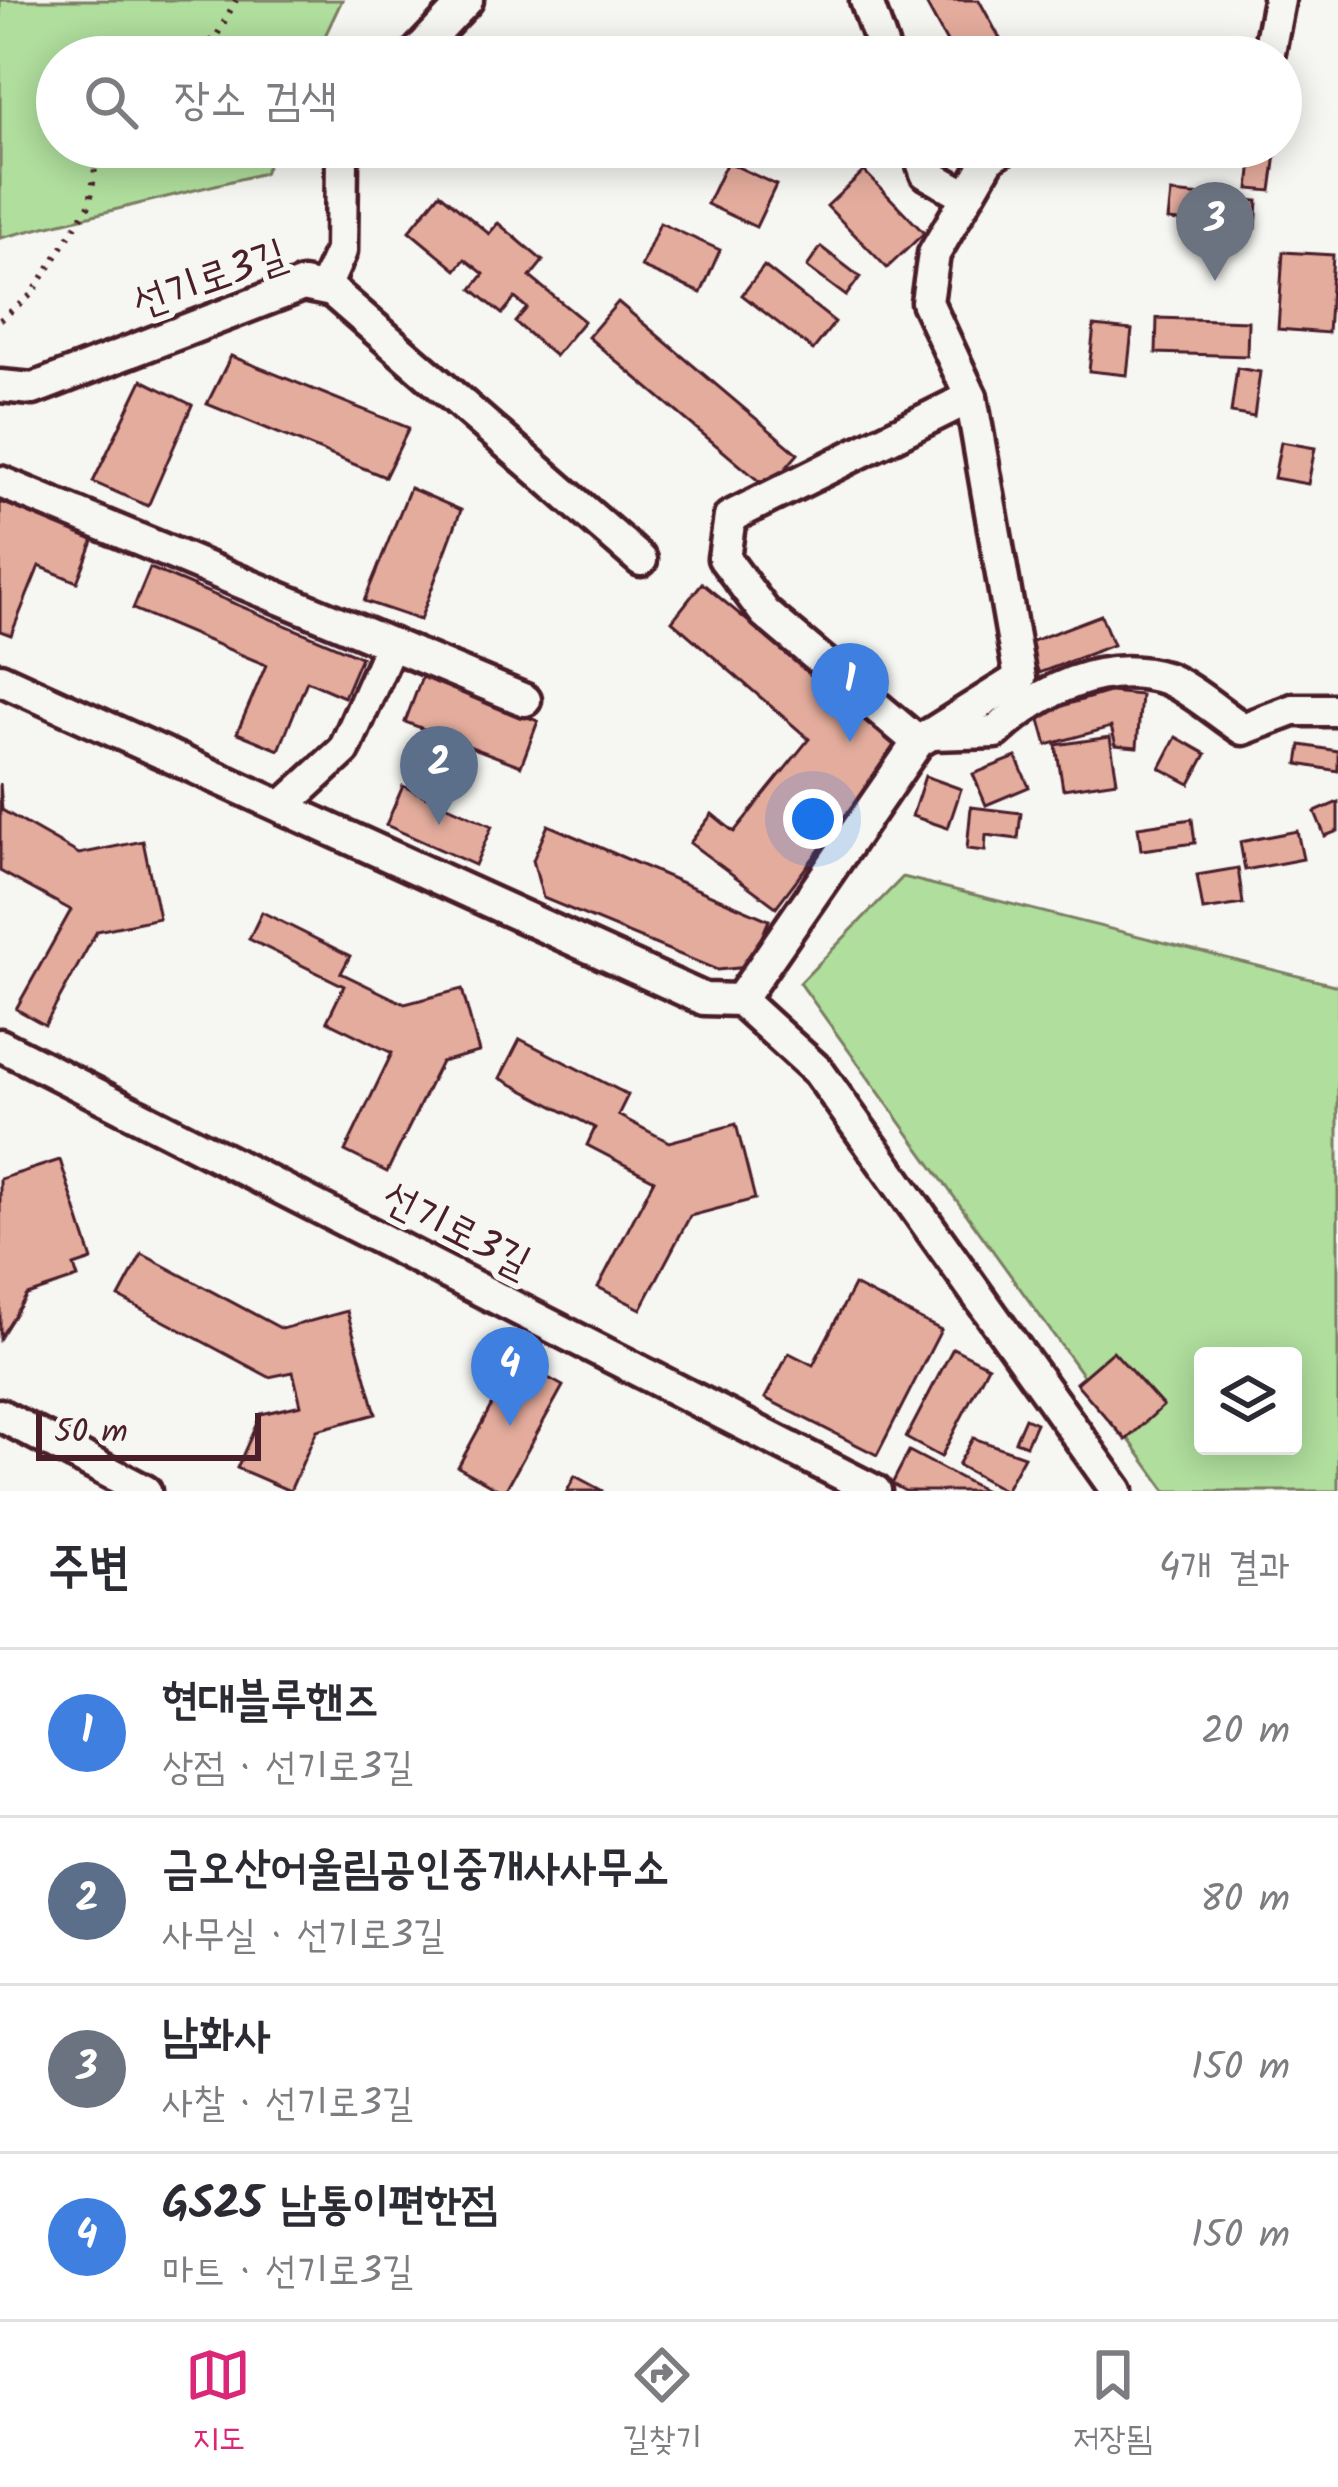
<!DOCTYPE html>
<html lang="ko">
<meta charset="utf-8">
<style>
:root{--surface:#fff;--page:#f2f2f3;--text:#2b2b33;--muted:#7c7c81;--line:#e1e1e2;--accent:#db2777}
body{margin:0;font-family:Kalam,"Poor Story",sans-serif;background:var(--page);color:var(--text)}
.controls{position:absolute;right:36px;bottom:36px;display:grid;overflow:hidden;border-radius:12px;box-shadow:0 6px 30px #0003}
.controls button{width:108px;height:108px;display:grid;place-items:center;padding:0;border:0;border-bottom:3px solid var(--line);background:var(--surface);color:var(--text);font:60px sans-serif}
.scale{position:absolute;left:36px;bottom:30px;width:225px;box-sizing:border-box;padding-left:12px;border:6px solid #4a1f2b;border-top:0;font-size:33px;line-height:42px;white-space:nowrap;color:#4a1f2b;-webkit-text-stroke:9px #f6f6f2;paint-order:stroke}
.you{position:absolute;left:813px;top:819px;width:42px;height:42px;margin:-30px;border:9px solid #fff;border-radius:50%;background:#1a73e8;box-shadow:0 0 0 18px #1a73e833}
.badge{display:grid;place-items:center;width:78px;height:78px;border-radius:50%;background:var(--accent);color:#fff;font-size:39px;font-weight:700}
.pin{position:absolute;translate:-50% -99px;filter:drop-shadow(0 3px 6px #0008)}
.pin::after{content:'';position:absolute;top:63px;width:42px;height:36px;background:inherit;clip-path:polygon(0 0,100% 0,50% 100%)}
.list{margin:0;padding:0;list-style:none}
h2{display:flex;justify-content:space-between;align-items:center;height:156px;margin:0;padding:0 48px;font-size:51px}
h2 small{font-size:39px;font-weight:400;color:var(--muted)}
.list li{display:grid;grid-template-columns:78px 1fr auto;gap:36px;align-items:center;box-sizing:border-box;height:168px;padding:0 48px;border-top:3px solid var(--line)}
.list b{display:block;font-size:45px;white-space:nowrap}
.list p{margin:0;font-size:39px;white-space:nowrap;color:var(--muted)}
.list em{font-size:39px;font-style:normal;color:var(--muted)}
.icon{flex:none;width:66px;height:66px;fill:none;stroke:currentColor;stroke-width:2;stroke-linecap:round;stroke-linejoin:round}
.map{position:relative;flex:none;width:1338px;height:1491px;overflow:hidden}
.search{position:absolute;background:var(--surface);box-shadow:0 6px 30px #0003;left:36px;right:36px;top:36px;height:132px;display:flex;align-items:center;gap:30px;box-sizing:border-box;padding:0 42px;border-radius:66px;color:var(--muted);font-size:45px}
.sheet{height:828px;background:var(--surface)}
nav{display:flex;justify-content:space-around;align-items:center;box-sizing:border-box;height:168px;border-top:3px solid var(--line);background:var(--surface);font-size:33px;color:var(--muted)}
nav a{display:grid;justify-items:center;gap:6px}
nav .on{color:var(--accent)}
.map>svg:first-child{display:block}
.green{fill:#afde9d;stroke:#7c7e64;stroke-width:3;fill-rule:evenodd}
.building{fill:#e4ac9d;stroke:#4a1f2b;stroke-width:3}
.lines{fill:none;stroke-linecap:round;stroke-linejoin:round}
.minor-casing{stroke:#4a1f2b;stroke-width:39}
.path{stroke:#4a1f2b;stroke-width:6;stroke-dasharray:3 9;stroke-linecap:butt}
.minor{stroke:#f6f6f2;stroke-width:30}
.labels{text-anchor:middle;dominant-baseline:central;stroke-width:12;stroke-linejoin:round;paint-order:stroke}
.street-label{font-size:42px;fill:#4a1f2b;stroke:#f6f6f2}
</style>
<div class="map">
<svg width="1338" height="1491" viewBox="0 0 1338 1491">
<rect width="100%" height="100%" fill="#f6f6f2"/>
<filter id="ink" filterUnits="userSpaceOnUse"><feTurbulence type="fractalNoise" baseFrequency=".00833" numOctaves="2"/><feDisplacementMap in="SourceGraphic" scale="24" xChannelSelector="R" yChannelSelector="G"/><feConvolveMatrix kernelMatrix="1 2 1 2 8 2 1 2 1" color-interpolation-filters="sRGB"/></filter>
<g filter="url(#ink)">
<g class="green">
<path d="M0 0H342L315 57H57V147H276L264 173 0 238Z"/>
<path d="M903 877 1338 986V1491H1166L800 983ZM1203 1356H1293V1446H1203Z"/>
</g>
<g class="building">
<path d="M924 0H979L1010 57H955Z"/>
<path d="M1253 151 1276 154 1271 191 1249 189Z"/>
<path d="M727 162 776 185 756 227 707 204Z"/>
<path d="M864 171 924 233 887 268 827 206Z"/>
<path d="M440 193 489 234 498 223 543 261 530 277 584 321 555 356 515 322 527 308 515 298 502 314 472 289 484 274 465 259 456 270 409 231Z"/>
<path d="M1171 193 1258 201 1256 228 1168 220Z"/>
<path d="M660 223 720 250 701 293 641 267Z"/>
<path d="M821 247 860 277 846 296 807 267Z"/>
<path d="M1283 252 1333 255 1328 333 1278 329Z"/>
<path d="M764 266 835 322 813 350 742 295Z"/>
<path d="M618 302 798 454 768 489 588 337Z"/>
<path d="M1157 318 1248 321 1247 356 1156 353Z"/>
<path d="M1094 326 1132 330 1127 375 1089 371Z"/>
<path d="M231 356 409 428 385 477 207 404Z"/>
<path d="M1237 368 1260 372 1254 417 1231 413Z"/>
<path d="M142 380 192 405 148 506 93 482Z"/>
<path d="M1281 442 1315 448 1308 484 1274 478Z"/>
<path d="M410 488 461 510 420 620 364 601Z"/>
<path d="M0 501 94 539 77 582 39 566 11 635 0 631Z"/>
<path d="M150 568 361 657 344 697 307 681 279 750 237 733 266 665 133 609Z"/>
<path d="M702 583 898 746 776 907 690 843 712 814 734 832 809 739 672 621Z"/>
<path d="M1101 615 1113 645 1039 673 1027 643Z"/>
<path d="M422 677 538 721 521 766 405 722Z"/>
<path d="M1109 692 1141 695 1137 747 1116 745 1111 727 1047 745 1038 713Z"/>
<path d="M1110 737 1117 781 1063 789 1056 745Z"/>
<path d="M1176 737 1206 754 1190 784 1160 768Z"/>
<path d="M1301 745 1338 751V771L1298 764Z"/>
<path d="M1016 757 1029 787 986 805 973 774Z"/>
<path d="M925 776 961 789 948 828 912 816Z"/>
<path d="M0 783 2 810 79 854 143 841 159 918 97 931 45 1025 16 1009 71 910 0 871Z"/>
<path d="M403 786 492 826 475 865 386 825Z"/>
<path d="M1338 802V831L1325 836 1315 812Z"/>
<path d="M971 807 1021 813 1018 839 986 835 985 851 967 849Z"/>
<path d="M1192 819 1195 843 1141 850 1138 827Z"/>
<path d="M548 825 769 920 749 967 717 970 543 898 533 860Z"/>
<path d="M1297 831 1303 859 1245 870 1240 842Z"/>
<path d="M1238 868 1243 904 1203 910 1197 875Z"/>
<path d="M262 912 350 956 341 973 405 1004 462 989 479 1052 441 1062 387 1172 345 1151 392 1053 327 1021 344 986 249 939Z"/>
<path d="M520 1039 628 1095 618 1115 669 1142 736 1124 755 1199 690 1216 641 1309 598 1287 654 1180 587 1145 595 1128 500 1078Z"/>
<path d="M60 1160 92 1260 74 1266 78 1278 27 1295 0 1338V1179Z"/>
<path d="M142 1254 282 1329 347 1311 376 1414 317 1430 290 1491 237 1468 261 1414 301 1405 293 1372 269 1377 119 1297Z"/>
<path d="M854 1285 941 1330 877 1455 765 1398 789 1353 813 1365Z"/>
<path d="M953 1348 988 1366 941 1457 906 1438Z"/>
<path d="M1113 1351 1163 1406 1126 1440 1076 1383Z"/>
<path d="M516 1360 563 1386 505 1491H501L458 1467Z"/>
<path d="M1025 1418 1036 1423 1026 1445 1015 1441Z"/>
<path d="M973 1438 1024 1456 1005 1491 958 1465Z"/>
<path d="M909 1451 985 1491H905L892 1484Z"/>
<path d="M575 1476 603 1491H567Z"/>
</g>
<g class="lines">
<g class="minor-casing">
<g id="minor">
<path d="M866 0 886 57"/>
<path d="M413 57 467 0"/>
<path d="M1268 57 1279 0"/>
<path d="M917 147 926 173 965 195"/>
<path d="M324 289 341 251 342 157 347 147"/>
<path d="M0 386 33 389 303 285 332 291 641 560"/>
<path d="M0 482 525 700"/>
<path d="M0 679 704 999 740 1000 818 1071 1117 1491"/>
<path d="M931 734 996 732C1040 690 1102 659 1165 678 1188 686 1221 715 1243 729L1293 710H1338"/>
<path d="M918 742 765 613 724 558 730 517 971 397"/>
<path d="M282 807 344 750 391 644"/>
<path d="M740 1000 918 742 1020 678 971 397 927 302 934 254 990 157 1006 147"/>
<path d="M0 1045 875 1491"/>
<path d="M0 1415 145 1491"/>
</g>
</g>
<g class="path">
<path d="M164 57 215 39 236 0"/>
<path d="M0 320 32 294 90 204 98 147"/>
</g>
<use href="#minor" class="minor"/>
</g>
</g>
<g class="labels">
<g class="street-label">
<text transform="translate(210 280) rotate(-19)">선기로3길</text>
<text transform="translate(456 1231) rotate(27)">선기로3길</text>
</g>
</g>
</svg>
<div class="controls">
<button><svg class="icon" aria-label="layers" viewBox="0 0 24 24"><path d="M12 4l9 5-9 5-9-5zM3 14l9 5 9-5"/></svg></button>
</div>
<div class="scale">50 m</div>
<div class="you"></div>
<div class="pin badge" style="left:850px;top:742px;background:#3f7fe0">1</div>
<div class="pin badge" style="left:439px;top:825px;background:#5c6f8a">2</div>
<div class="pin badge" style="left:1215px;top:281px;background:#6b7280">3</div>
<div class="pin badge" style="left:510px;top:1426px;background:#3f7fe0">4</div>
<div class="search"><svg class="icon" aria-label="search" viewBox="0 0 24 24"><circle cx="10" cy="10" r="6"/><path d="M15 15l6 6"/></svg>장소 검색</div>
</div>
<section class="sheet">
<h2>주변<small>4개 결과</small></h2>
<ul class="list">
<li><span class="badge" style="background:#3f7fe0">1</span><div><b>현대블루핸즈</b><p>상점 · 선기로3길</p></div><em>20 m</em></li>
<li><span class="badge" style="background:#5c6f8a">2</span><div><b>금오산어울림공인중개사사무소</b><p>사무실 · 선기로3길</p></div><em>80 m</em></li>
<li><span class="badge" style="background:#6b7280">3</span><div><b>남화사</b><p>사찰 · 선기로3길</p></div><em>150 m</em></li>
<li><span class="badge" style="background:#3f7fe0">4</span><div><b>GS25 남통이편한점</b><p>마트 · 선기로3길</p></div><em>150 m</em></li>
</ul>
</section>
<nav>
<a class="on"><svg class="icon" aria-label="map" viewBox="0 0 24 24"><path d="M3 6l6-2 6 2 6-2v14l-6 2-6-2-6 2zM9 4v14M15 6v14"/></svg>지도</a>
<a><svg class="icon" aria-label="directions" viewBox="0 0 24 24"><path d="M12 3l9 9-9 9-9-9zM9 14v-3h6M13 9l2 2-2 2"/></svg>길찾기</a>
<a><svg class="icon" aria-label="saved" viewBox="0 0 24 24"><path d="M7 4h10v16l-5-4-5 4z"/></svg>저장됨</a>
</nav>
